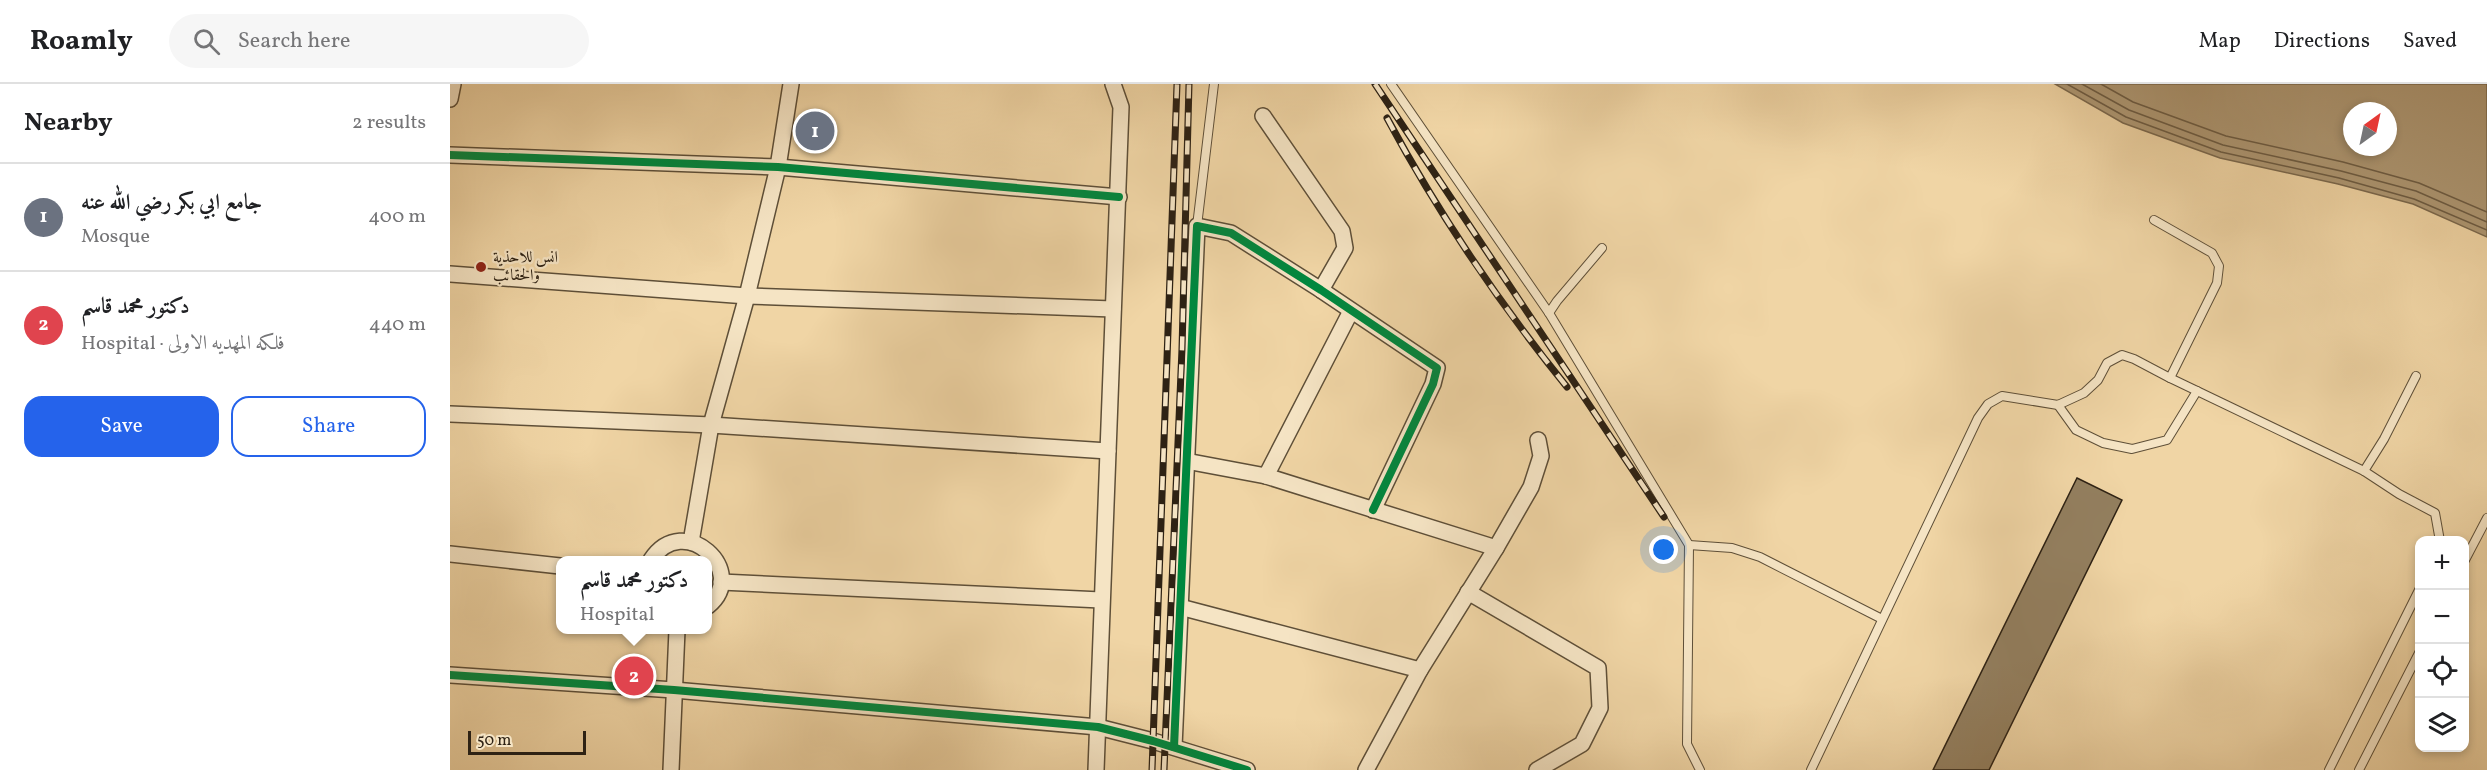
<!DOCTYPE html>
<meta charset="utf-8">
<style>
:root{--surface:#fff;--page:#f6f6f6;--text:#202124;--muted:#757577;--line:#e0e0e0;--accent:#2563eb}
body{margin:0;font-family:Vollkorn,Amiri,serif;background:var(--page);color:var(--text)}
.controls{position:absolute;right:18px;bottom:18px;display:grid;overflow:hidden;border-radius:12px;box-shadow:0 3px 9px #0003}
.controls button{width:54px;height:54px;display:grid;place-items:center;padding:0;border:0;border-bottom:2px solid var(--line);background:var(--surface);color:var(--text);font:30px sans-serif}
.compass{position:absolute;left:1893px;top:18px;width:54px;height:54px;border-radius:50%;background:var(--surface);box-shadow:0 3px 9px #0003;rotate:33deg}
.scale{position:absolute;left:18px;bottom:15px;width:118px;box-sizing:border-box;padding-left:6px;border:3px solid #2e2214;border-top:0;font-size:16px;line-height:21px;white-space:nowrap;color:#2e2214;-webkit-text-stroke:4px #f5e4c4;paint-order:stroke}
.you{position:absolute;left:1214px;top:466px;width:21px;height:21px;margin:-15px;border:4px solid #fff;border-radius:50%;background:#1a73e8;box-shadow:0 0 0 9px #1a73e833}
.badge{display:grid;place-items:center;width:39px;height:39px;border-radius:50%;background:var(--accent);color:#fff;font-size:20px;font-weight:700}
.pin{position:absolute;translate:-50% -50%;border:3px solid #fff;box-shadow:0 2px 6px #0006}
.popup{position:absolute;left:106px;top:472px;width:156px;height:78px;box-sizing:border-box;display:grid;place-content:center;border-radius:12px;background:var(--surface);filter:drop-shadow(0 2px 4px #0005);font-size:20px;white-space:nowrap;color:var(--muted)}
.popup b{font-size:22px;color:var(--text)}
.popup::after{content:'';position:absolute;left:50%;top:100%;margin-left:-12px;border:12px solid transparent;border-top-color:var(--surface)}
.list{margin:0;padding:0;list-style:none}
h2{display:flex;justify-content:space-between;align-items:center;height:78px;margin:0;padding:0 24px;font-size:26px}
h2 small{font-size:20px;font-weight:400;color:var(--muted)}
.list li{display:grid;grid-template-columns:39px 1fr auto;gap:18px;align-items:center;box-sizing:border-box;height:108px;padding:0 24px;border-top:2px solid var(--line)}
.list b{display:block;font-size:22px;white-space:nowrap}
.list p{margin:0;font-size:20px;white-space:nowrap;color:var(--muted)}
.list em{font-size:20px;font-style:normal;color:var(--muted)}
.actions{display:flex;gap:12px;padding:18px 24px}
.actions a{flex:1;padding:14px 0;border:2px solid var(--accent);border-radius:18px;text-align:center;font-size:21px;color:var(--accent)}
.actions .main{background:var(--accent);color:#fff}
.icon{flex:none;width:33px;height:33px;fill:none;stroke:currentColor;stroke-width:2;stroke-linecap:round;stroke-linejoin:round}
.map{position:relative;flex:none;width:2037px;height:686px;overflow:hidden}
header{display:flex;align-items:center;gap:36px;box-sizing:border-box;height:84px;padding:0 30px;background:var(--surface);border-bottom:2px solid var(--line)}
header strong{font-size:28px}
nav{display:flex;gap:33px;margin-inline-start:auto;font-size:21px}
.search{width:420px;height:54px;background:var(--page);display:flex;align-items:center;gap:15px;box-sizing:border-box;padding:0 21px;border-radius:33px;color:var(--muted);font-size:22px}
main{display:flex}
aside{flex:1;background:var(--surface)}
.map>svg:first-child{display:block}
.water{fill:#ae9874;stroke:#7b694e;stroke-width:1.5;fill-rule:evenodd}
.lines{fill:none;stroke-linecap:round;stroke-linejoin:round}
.shore{stroke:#6e5d44;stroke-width:1.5}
.building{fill:#937f5f;stroke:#2e2214;stroke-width:1.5}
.lane-casing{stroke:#5e4f38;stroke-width:10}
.street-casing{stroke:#5e4f38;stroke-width:18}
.lane{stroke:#f5e4c4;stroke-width:8}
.street{stroke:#f5e4c4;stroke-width:15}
.rail-casing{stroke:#2e2214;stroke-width:7}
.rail{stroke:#f5e4c4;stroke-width:4.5;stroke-dasharray:14;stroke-linecap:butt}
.cycleway-casing{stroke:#f5e4c4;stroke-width:11}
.cycleway{stroke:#00873e;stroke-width:8}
.poi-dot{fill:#8f2418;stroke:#f5e4c4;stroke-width:2}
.labels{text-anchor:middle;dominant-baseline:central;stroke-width:4.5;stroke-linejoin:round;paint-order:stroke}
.poi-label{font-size:16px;fill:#2e2214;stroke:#f5e4c4;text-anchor:start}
</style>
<header>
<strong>Roamly</strong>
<div class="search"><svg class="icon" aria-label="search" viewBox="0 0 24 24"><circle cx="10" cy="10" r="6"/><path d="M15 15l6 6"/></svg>Search here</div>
<nav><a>Map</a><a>Directions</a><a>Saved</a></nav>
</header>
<main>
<aside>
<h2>Nearby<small>2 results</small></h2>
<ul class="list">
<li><span class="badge" style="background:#6b7280">1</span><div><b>جامع ابي بكر رضي الله عنه</b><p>Mosque</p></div><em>400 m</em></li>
<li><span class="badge" style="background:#e0444e">2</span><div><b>دكتور محمد قاسم</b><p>Hospital · فلكه المهديه الاولى</p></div><em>440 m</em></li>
</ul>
<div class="actions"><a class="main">Save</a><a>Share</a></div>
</aside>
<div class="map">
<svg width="2037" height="686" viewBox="0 0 2037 686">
<rect width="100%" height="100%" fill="#f0d5a5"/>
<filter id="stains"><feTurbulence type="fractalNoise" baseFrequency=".00333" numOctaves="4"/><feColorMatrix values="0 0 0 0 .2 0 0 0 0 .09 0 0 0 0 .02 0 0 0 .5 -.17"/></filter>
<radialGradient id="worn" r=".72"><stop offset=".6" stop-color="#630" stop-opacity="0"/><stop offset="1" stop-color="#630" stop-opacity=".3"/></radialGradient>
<path class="water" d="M1605 0H2037V153L1963 120 1888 100 1770 74 1673 39ZM1902 27H1938V63H1902Z"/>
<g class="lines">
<g class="shore">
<path d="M1617 0 1676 33 1771 68 1889 94 1964 115 2037 146"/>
<path d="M1632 0 1679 26 1773 61 1891 87 1966 107 2037 138"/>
<path d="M1651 0 1683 18 1776 52 1893 78 1969 99 2037 128"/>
</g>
</g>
<path class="building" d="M1627 394 1672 416 1539 686H1483Z"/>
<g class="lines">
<g class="lane-casing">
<g id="lane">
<path d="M941 0 1099 229 1239 461 1237 660 1250 686"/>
<path d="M1704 136 1762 169 1769 182 1767 199 1720 294"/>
<path d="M747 142 764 0"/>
<path d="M1099 229 1107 217 1152 164"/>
<path d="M1608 321 1626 346 1653 359 1682 365 1717 356 1747 307"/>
<path d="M1914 387 1934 355 1966 292"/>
<path d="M1239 461 1282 464 1310 473 1432 535"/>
<path d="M2014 478 2037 434"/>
<path d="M1361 686 1528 334 1538 320 1552 312 1608 321 1634 309 1648 296 1657 279 1672 271 1684 275 1720 294 1914 387 1949 410 1985 429 1990 457"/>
<path d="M1879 686 1970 504"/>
<path d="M1909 686 1970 567"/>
</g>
</g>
<g class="street-casing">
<g id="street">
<path d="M0 15 3 0"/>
<path d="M813 32 892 147 895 164 871 206"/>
<path d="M0 71 328 83 669 113"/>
<path d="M0 190 297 212 663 225"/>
<path d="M0 330 261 341 658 367"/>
<path d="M736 377 816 392 1046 464"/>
<path d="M816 392 901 227"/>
<path d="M241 458 261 341 297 212 328 83 341 0"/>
<path d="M0 470 110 482"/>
<path d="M201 476C234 426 300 488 258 522"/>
<path d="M271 498 651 516"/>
<path d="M1018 508 1148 584 1150 624 1132 660 1087 686"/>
<path d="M730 523 970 586"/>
<path d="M0 591 224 606 648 643 703 657 797 686"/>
<path d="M724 663 747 142 781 149 871 206 987 284 983 300 923 426"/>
<path d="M221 686 227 546"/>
<path d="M646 686 671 23 663 0"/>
<path d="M916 686 970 586 1046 464 1081 403 1091 372 1088 356"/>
</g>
</g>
<use href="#lane" class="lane"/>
<use href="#street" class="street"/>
<g class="rail-casing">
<g id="rail">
<path d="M925 0 1214 433"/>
<path d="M937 34C988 129 1049 219 1117 303"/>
<path d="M702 686 727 0"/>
<path d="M714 686 732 265 739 0"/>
</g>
</g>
<use href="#rail" class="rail"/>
<g class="cycleway-casing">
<g id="cycleway">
<path d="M0 71 328 83 669 113"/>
<path d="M0 591 224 606 648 643 703 657 797 686"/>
<path d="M724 663 747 142 781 149 871 206 987 284 983 300 923 426"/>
</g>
</g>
<use href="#cycleway" class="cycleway"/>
</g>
<circle class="poi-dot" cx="31" cy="183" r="6"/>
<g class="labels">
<g class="poi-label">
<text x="43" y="174">انس للاحذية<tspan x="43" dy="18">والحقائب</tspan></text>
</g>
</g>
<rect width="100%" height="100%" filter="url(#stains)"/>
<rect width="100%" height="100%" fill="url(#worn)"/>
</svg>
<div class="controls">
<button>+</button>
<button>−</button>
<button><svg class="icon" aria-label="locate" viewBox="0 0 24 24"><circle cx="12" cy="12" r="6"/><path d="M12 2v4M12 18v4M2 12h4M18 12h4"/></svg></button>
<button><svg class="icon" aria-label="layers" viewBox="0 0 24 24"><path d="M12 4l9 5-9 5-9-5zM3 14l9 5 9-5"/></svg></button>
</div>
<svg class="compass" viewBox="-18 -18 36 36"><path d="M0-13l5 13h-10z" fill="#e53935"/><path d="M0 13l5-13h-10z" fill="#757577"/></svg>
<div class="scale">50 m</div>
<div class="you"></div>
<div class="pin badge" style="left:365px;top:47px;background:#6b7280">1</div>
<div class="pin badge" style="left:184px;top:592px;background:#e0444e">2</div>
<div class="popup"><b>دكتور محمد قاسم</b>Hospital</div>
</div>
</main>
